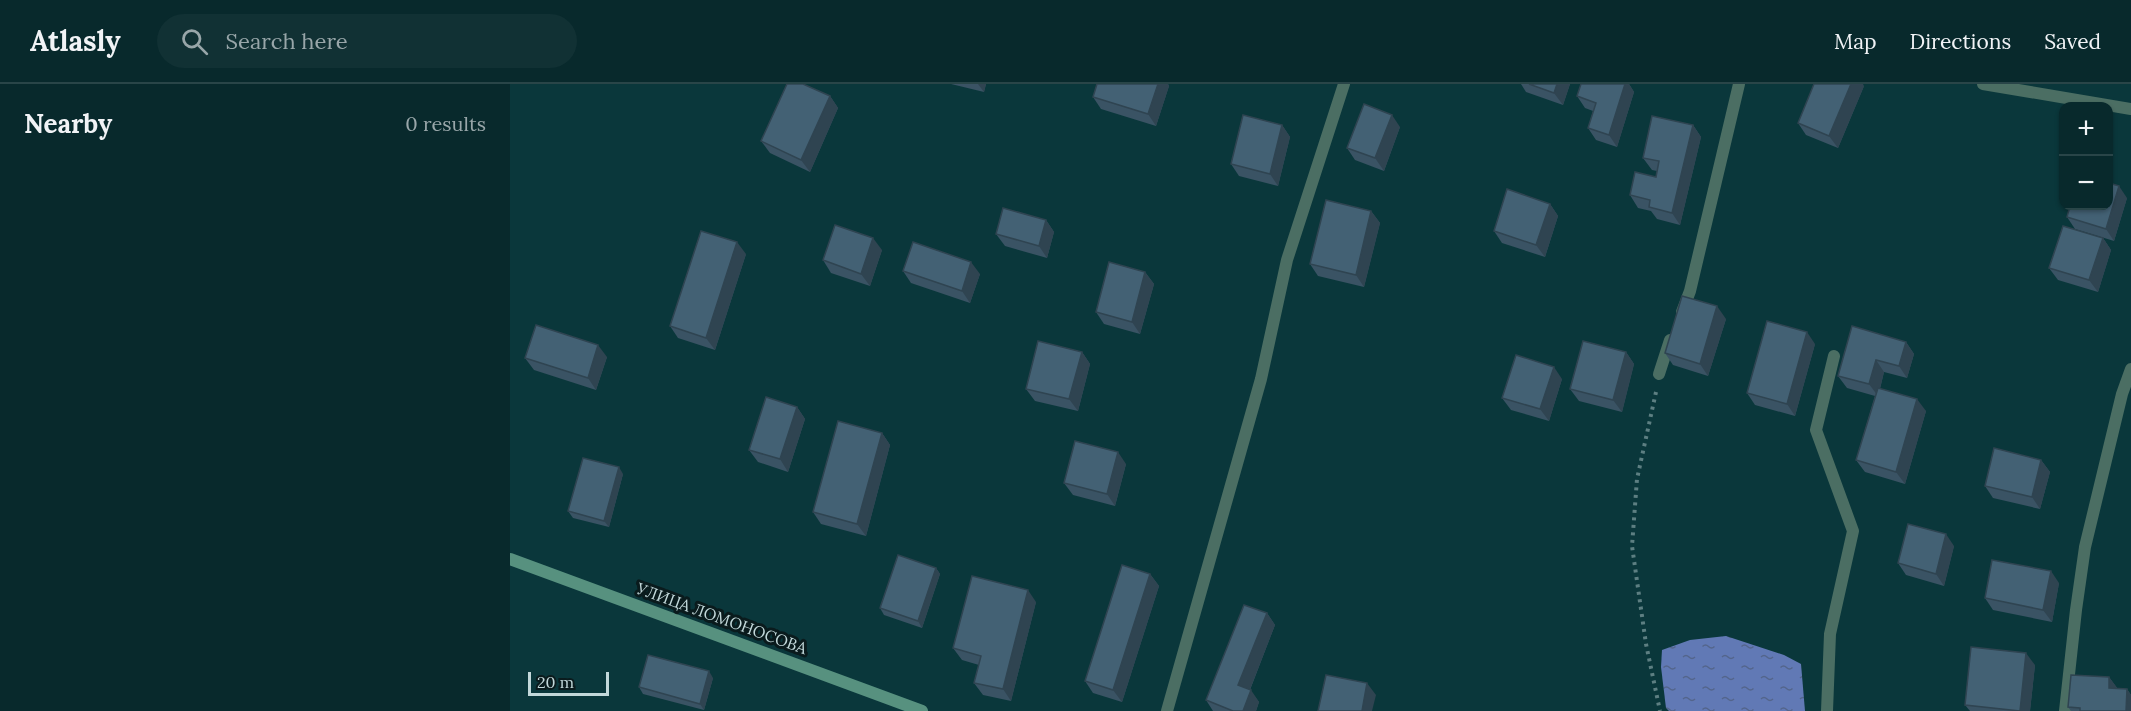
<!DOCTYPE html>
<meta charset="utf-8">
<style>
:root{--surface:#08292c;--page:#113134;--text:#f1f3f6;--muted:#98a6a9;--line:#294548}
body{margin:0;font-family:Lora,serif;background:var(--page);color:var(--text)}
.controls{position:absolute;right:18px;top:18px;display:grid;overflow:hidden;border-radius:12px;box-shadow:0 2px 4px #0004}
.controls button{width:54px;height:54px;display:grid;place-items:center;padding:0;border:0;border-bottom:2px solid var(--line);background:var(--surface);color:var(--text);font:30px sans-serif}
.scale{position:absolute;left:18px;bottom:15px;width:81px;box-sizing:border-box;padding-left:6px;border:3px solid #c2d8da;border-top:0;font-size:16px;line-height:21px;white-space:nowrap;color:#c2d8da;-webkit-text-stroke:4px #0a1b1d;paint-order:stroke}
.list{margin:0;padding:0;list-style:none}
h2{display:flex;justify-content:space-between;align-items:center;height:78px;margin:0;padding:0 24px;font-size:26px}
h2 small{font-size:20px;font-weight:400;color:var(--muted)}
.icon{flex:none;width:33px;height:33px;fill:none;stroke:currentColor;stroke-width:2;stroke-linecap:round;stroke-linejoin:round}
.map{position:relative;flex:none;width:1621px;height:627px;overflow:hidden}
header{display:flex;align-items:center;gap:36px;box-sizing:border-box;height:84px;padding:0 30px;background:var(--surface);border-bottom:2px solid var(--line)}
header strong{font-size:28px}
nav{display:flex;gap:33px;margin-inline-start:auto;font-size:21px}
.search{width:420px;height:54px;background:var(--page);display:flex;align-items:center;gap:15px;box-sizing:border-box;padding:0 21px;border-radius:33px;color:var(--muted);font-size:22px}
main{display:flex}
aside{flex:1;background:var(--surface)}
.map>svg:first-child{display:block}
.water{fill:url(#water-ripples)}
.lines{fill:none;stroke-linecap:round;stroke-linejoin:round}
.path{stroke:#5d7f82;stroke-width:4;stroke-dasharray:3 4.5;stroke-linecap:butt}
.lane{stroke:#4b6e63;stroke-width:12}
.street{stroke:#4b6e63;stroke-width:12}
.secondary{stroke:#57917f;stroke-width:12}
.wall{fill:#3a5364}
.shaded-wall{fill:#2f4451}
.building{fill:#436174;stroke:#2f4451;stroke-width:1.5}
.labels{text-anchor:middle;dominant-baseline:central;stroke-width:6;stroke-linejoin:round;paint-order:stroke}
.street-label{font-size:16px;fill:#c2d8da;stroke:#0a1b1d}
</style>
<header>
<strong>Atlasly</strong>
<div class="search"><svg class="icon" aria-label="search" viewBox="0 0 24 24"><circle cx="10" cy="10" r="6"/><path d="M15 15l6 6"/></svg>Search here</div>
<nav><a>Map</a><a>Directions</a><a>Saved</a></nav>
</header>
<main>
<aside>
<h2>Nearby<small>0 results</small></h2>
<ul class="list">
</ul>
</aside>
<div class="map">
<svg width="1621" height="627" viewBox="0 0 1621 627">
<defs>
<pattern id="water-ripples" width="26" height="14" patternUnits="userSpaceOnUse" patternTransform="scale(1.5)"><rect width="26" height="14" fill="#6179b5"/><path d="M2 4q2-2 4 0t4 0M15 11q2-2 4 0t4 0" fill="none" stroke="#53658c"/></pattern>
</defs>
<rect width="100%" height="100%" fill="#0a373b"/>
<path class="water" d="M1216 552 1274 571 1291 580 1295 627H1159L1156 624 1151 583 1152 566 1180 556Z"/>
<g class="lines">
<path class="path" d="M1146 308 1127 395 1122 462 1136 560 1150 627"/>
<g class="lane">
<path d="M1172 228 1180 207 1229 0"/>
<path d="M1149 290 1160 256"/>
<path d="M657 627 751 295 777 176 834 0"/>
<path d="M1317 627 1320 550 1343 447 1306 346 1324 272"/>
<path d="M1555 627 1566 526 1575 463 1612 310 1621 285"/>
</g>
<path class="street" d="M1473 0 1621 25"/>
<path class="secondary" d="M0 475 412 627"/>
</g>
<g class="wall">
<path d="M441 0H476L474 8Z"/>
<path d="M587 0H658L659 2 646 42 591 25 583 13Z"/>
<path d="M1011 0H1060L1053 21 1016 8Z"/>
<path d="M1071 0H1119L1124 8 1107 63 1086 56 1078 44 1083 27 1075 24 1067 12Z"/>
<path d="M1354 2 1328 64 1296 51 1288 39Z"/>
<path d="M320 12 328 24 300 88 260 69 251 57Z"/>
<path d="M772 41 780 53 768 102 729 92 721 80Z"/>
<path d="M1183 41 1191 53 1170 141 1147 135 1141 127 1128 124 1120 111 1146 93 1147 87 1142 86 1133 74Z"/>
<path d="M890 43 874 87 845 76 837 64Z"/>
<path d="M1617 114 1604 157 1565 145 1557 133Z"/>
<path d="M1040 120 1048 132 1035 173 992 159 984 147Z"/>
<path d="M861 127 870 139 854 203 808 192 800 180Z"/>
<path d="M536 136 544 148 537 174 495 162 486 150Z"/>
<path d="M1593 154 1601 166 1588 208 1548 196 1539 184Z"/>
<path d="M372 166 360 202 321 189 313 176Z"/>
<path d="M236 170 205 266 168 254 160 242Z"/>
<path d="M393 187 470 190 460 219 401 199Z"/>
<path d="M635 188 644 200 630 250 594 240 586 228Z"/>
<path d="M1216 235 1198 292 1163 281 1155 269Z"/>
<path d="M1396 258 1404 270 1397 294 1374 288 1370 305 1416 327 1395 400 1355 388 1346 376 1365 312 1337 304 1328 292Z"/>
<path d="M1305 260 1285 332 1245 321 1237 309Z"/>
<path d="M572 268 580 280 568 327 525 317 516 305Z"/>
<path d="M1116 268 1124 280 1112 328 1069 317 1060 305Z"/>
<path d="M97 273 86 306 24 286 15 274Z"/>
<path d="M1052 295 1039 337 1001 326 992 314Z"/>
<path d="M287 323 295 335 278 388 248 378 239 366Z"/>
<path d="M372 349 380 361 356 452 311 440 303 428Z"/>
<path d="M1531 376 1540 388 1530 425 1483 414 1475 402Z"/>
<path d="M616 380 605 422 563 411 554 399Z"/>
<path d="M113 390 99 443 63 434 58 427Z"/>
<path d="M1444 462 1434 502 1396 491 1388 479Z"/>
<path d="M426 484 430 490 412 544 374 531 370 524Z"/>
<path d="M640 490 649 502 612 618 583 609 575 597Z"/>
<path d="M1549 499 1542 538 1483 526 1475 514Z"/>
<path d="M526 518 501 617 473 611 464 599 469 581 452 576 443 564Z"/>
<path d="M757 529 765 541 740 606 749 618 746 627H703L696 616Z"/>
<path d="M1525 581 1520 627H1460L1455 621Z"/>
<path d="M1599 593 1607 604 1617 605 1621 611V627H1561L1558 623Z"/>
<path d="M203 594 194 626 133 610 129 603Z"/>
</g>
<g class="shaded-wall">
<path d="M468 0H476L474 8Z"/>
<path d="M648 0H658L659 2 646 42 638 30Z"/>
<path d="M1047 0H1060L1053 21 1044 9Z"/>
<path d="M1115 0H1119L1124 8 1107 63 1099 51Z"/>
<path d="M1341 0H1353L1354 2 1328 64 1319 52Z"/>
<path d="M320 12 328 24 300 88 291 76Z"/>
<path d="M882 31 890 43 874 87 865 74Z"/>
<path d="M772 41 780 53 768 102 760 90Z"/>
<path d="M1183 41 1191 53 1170 141 1162 129Z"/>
<path d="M1609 102 1617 114 1604 157 1596 145Z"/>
<path d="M1040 120 1048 132 1035 173 1026 161Z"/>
<path d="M861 127 870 139 854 203 846 191Z"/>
<path d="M536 136 544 148 537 174 529 162Z"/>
<path d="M363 154 372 166 360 202 351 190Z"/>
<path d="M1593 154 1601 166 1588 208 1579 196Z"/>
<path d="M227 158 236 170 205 266 196 254Z"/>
<path d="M461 178 470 190 460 219 452 207Z"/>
<path d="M635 188 644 200 630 250 622 238Z"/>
<path d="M1207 222 1216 235 1198 292 1190 280Z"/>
<path d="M1297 248 1305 260 1285 332 1277 320Z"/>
<path d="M1396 258 1404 270 1397 294 1389 282Z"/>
<path d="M88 261 97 273 86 306 78 294Z"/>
<path d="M572 268 580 280 568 327 559 315Z"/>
<path d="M1116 268 1124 280 1112 328 1103 316Z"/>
<path d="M1366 276 1374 288 1368 312 1359 300Z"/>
<path d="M1044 283 1052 295 1039 337 1030 325Z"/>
<path d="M1407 315 1416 327 1395 400 1386 388Z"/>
<path d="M287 323 295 335 278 388 270 375Z"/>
<path d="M372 349 380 361 356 452 347 440Z"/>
<path d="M608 368 616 380 605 422 597 410Z"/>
<path d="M1531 376 1540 388 1530 425 1522 413Z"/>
<path d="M109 383 113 390 99 443 94 437Z"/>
<path d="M1436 450 1444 462 1434 502 1426 490Z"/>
<path d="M426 484 430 490 412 544 408 537Z"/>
<path d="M1541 487 1549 499 1542 538 1533 526Z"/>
<path d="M640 490 649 502 612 618 603 606Z"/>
<path d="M518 506 526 518 501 617 493 605Z"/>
<path d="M757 529 765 541 737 613 728 601Z"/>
<path d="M1516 569 1525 581 1520 627H1510Z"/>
<path d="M199 587 203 594 194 626 190 620Z"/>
<path d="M1599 593 1608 605 1599 604Z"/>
<path d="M857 599 866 611 862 627H852Z"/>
<path d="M1617 605 1621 611V627H1616Z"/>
<path d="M741 606 749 618 746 627H733Z"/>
</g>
<g class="building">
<path d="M277 0H293L320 12 291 76 251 57Z"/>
<path d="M587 0H648L638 30 583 13Z"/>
<path d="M1019 0H1047L1044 9Z"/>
<path d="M1071 0H1115L1099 51 1078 44 1086 19 1067 12Z"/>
<path d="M1304 0H1341L1319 52 1288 39Z"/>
<path d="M854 20 882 31 865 74 837 64Z"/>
<path d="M733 31 772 41 760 90 721 80Z"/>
<path d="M1142 32 1183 41 1162 129 1139 123 1140 116 1120 111 1125 88 1146 93 1149 77 1133 74Z"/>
<path d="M1599 99 1609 102 1596 145 1557 133 1560 122H1599Z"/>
<path d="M997 105 1040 120 1026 161 984 147Z"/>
<path d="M816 116 861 127 846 191 800 180Z"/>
<path d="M493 124 536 136 529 162 486 150Z"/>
<path d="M325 141 363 154 351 190 313 176Z"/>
<path d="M1553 142 1593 154 1579 196 1539 184Z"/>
<path d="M191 147 227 158 196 254 160 242Z"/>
<path d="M403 158 461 178 452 207 393 187Z"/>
<path d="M599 178 635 188 622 238 586 228Z"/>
<path d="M1172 212 1207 222 1190 280 1155 269Z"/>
<path d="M1257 237 1297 248 1277 320 1237 309Z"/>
<path d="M26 241 88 261 78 294 15 274Z"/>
<path d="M1342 242 1396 258 1389 282 1366 276 1359 300 1328 292Z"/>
<path d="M528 257 572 268 559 315 516 305Z"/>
<path d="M1073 257 1116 268 1103 316 1060 305Z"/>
<path d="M1006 271 1044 283 1030 325 992 314Z"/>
<path d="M1368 304 1407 315 1386 388 1346 376Z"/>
<path d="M256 313 287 323 270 375 239 366Z"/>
<path d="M328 337 372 349 347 440 303 428Z"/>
<path d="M565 357 608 368 597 410 554 399Z"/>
<path d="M1484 364 1531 376 1522 413 1475 402Z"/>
<path d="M73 374 109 383 94 437 58 427Z"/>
<path d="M1398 440 1436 450 1426 490 1388 479Z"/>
<path d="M388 471 426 484 408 537 370 524Z"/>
<path d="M1482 476 1541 487 1533 526 1475 514Z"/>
<path d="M612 481 640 490 603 606 575 597Z"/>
<path d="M462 492 518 506 493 605 464 599 471 572 443 564Z"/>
<path d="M734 521 757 529 728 601 741 606 733 627H723L696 616Z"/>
<path d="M1461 563 1516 569 1510 627 1455 621Z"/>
<path d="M138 571 199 587 190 620 129 603Z"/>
<path d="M816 591 857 599 852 627H808Z"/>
<path d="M1561 591 1599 593V604L1617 605 1616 627H1570V624L1558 623Z"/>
</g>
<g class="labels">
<g class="street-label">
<text transform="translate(212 534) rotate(20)">УЛИЦА ЛОМОНОСОВА</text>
</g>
</g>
</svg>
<div class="controls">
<button>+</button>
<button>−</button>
</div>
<div class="scale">20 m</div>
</div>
</main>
